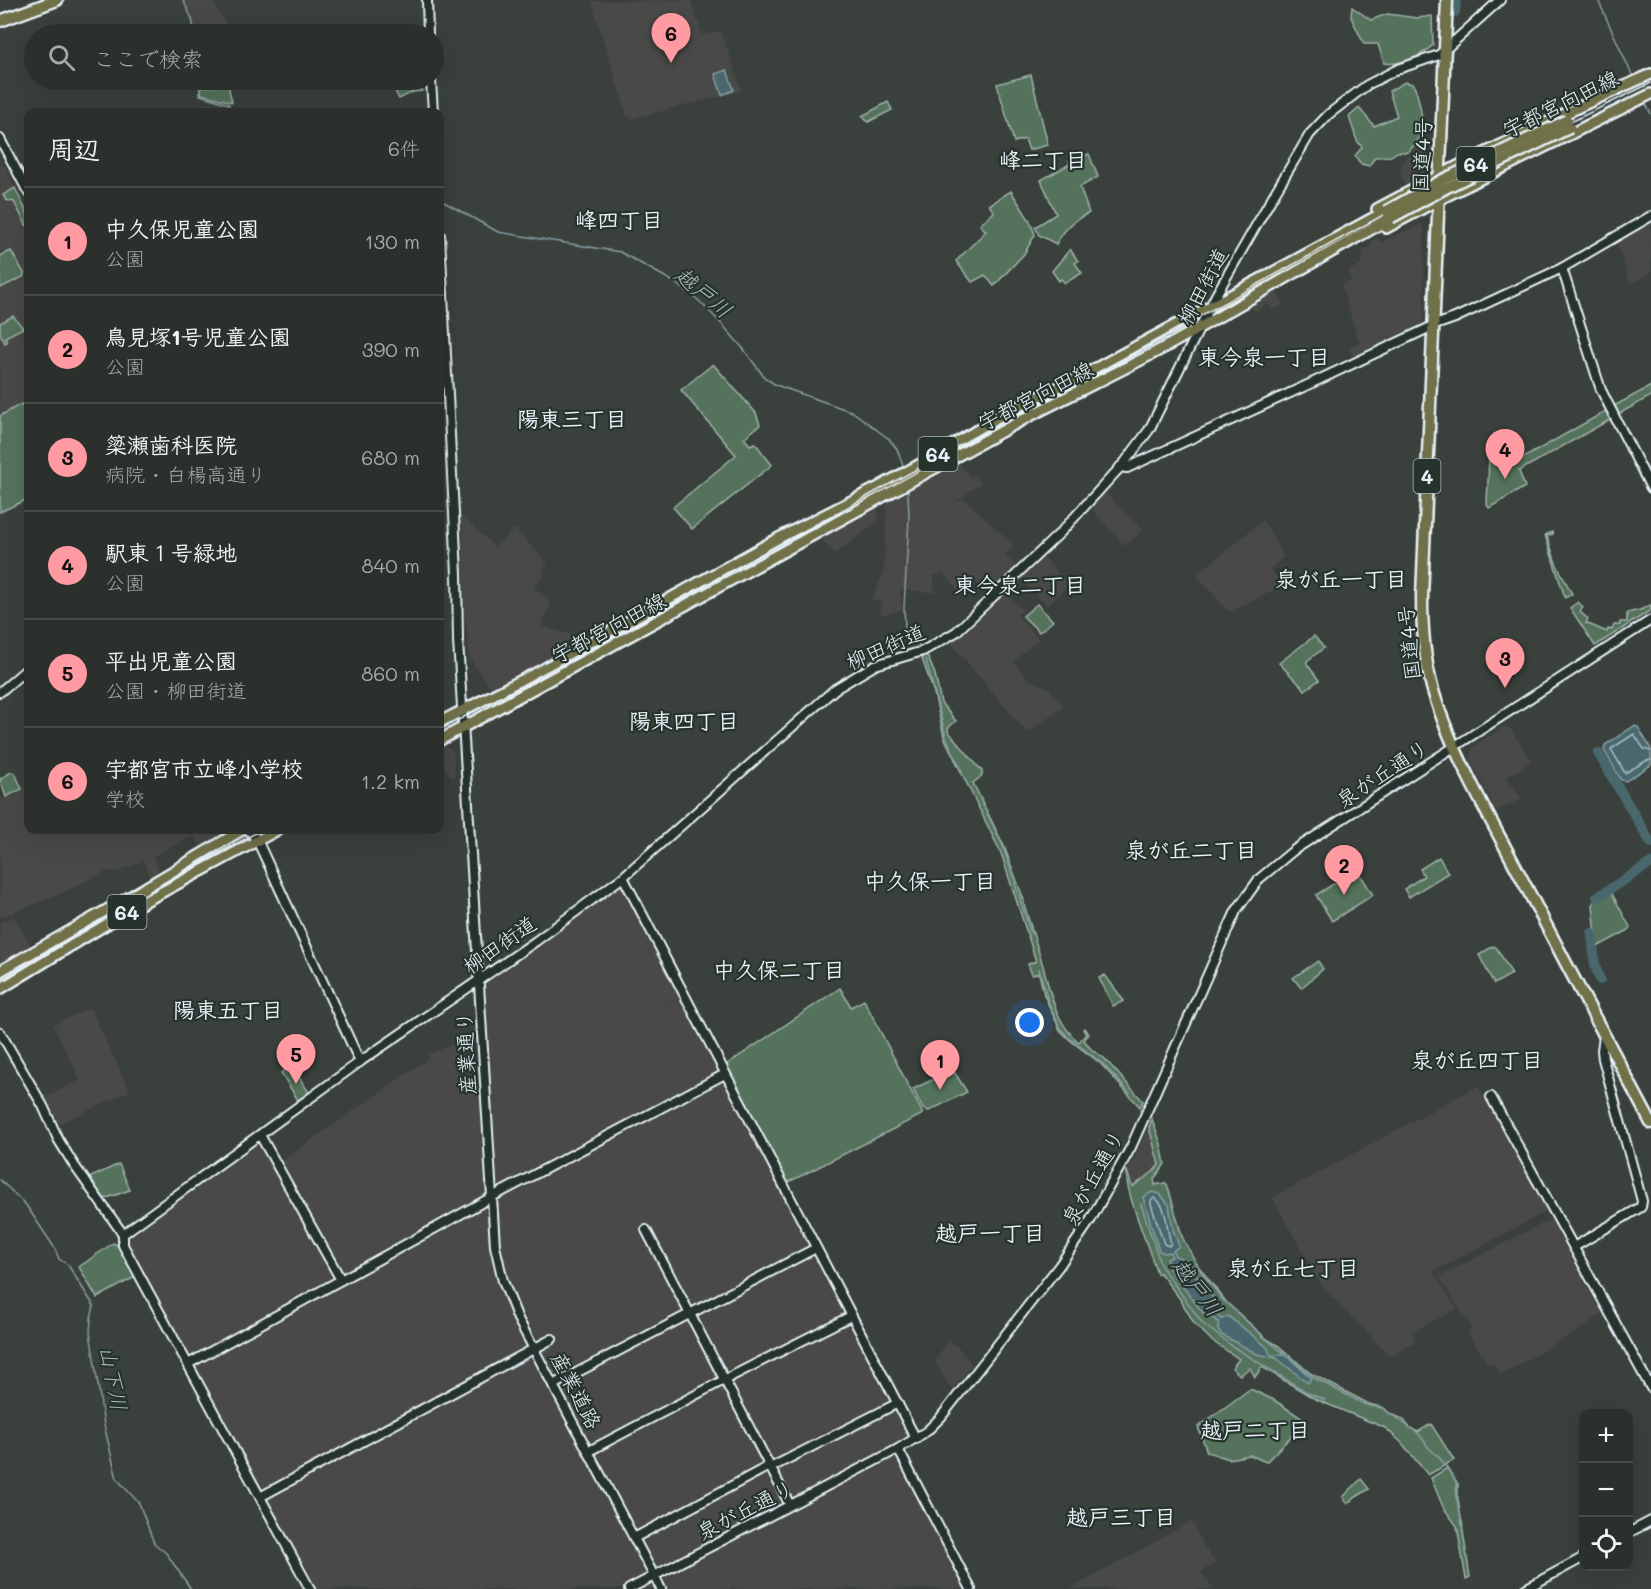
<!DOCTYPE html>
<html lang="ja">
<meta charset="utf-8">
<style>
:root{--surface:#2c302d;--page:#343835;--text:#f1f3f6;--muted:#a6a9aa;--line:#484b49;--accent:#ff9aa2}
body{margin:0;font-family:Mali,"Klee One",sans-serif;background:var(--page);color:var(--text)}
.controls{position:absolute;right:18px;bottom:18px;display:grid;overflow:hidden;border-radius:12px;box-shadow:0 6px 24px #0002}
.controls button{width:54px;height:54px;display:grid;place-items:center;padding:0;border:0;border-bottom:2px solid var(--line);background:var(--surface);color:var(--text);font:30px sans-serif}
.you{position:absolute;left:1030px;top:1023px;width:21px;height:21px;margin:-15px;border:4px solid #fff;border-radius:50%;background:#1a73e8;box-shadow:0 0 0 9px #1a73e833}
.badge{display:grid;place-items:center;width:39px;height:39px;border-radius:50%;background:var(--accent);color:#111;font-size:20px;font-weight:700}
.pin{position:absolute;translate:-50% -50px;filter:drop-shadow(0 2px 3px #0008)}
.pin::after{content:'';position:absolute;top:32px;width:21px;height:18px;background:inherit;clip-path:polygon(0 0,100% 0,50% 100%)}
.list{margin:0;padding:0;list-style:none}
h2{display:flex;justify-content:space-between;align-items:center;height:78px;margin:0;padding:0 24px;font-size:26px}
h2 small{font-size:20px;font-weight:400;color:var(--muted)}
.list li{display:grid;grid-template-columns:39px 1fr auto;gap:18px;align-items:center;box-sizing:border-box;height:108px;padding:0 24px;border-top:2px solid var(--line)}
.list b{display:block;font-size:22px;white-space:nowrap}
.list p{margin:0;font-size:20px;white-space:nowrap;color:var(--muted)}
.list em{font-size:20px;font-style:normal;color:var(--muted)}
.icon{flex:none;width:33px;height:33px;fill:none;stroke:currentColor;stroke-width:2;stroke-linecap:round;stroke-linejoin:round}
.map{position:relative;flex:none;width:1651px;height:1589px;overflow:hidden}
.search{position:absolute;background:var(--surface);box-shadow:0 6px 24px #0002;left:24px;top:24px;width:420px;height:66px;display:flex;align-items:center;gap:15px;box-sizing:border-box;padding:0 21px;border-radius:33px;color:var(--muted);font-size:22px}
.panel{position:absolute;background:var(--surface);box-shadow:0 6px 24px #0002;left:24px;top:108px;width:420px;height:726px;border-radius:12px}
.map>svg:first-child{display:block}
.built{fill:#484947}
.green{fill:#54735c;stroke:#9eb2aa;stroke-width:1.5}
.water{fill:#48686e;stroke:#889fa5;stroke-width:1.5}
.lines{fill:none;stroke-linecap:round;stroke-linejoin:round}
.shore{stroke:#a8bac1;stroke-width:1.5}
.stream{stroke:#889fa5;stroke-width:1.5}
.river{stroke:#48686e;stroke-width:10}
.minor-casing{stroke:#e8f1f8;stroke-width:12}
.major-casing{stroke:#e8f1f8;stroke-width:14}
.highway-casing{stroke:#e8f1f8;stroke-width:15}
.minor{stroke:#26332d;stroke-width:8}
.major{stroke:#70704a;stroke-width:9}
.highway{stroke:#70704a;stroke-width:10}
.tram{stroke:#e8f1f8;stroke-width:1.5}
.major-bridge-casing{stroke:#e8f1f8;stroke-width:14;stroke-linecap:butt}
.major-bridge{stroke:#70704a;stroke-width:9}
.labels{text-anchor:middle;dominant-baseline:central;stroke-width:4.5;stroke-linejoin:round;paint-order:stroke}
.shield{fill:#26332d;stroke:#aeb8bb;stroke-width:1.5}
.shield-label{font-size:20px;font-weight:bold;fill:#e8f1f8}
.street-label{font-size:21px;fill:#e8f1f8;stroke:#26332d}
.neighbourhood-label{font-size:22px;font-weight:bold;fill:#e8f1f8;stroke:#26332d}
.water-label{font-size:22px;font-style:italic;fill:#a8bac1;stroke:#26332d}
</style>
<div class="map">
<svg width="1651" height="1589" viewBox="0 0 1651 1589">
<rect width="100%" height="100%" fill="#3a403c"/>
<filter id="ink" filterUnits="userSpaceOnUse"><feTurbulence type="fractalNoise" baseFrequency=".0167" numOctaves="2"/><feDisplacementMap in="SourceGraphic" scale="12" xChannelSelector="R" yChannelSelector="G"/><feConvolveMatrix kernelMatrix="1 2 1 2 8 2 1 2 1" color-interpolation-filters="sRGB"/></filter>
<g filter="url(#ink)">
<g class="built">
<path d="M185 0H212L231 32 196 34 193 21Z"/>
<path d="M691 0 702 35 721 31 742 91 631 119 627 116 591 1Z"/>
<path d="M201 104H227L228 112H201Z"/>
<path d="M1419 142H1429L1425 171 1422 176 1405 186 1400 170 1403 162Z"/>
<path d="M0 158 28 211V497L0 511Z"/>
<path d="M1651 220V273L1633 283 1629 281 1617 244 1618 239Z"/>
<path d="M1422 224 1424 230V324L1353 360 1349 347 1359 343 1341 285 1351 281 1348 270 1362 265 1360 257 1363 256 1362 249 1371 247 1370 242 1377 238 1381 242Z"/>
<path d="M1276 291 1284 305 1272 310 1268 303 1256 311 1249 306Z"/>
<path d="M959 463 970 477 974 475 981 483 947 508 963 498 1014 545 1005 556 1020 569 991 595 976 582 961 594 944 573 934 576 935 593 900 589 902 610 881 615 880 601 871 600 882 578 884 563 887 502Z"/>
<path d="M1104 491 1143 530 1125 546 1089 507Z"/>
<path d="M877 507 879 521 835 554 820 538Z"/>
<path d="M461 515 495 547 514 528 548 563 542 571 545 574 534 586 551 604 541 626 587 639 588 642 493 691 470 659 465 618Z"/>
<path d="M1263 520 1284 557 1270 569 1283 585 1229 612 1196 575Z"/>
<path d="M1043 556 1069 585 1047 606 1020 578Z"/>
<path d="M1004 592 1023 610 1017 615 1039 639 1014 661 1028 679 1050 688 1064 706 1027 733 949 641 968 627Z"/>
<path d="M1504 726 1509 727 1532 761 1507 777 1522 799 1496 811 1470 759 1472 748Z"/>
<path d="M444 745 453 750 455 776 452 778 440 761V747Z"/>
<path d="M28 787V830H229L199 846 194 836 153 856 160 874 151 880 143 860 118 872 107 871 62 893 0 918V800Z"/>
<path d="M621 884 680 998 661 1008 680 999 909 1434 906 1440 894 1447 968 1589H313L125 1240 130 1233 258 1143 261 1144 274 1166 429 1058 427 1055 462 1040 466 1092 491 1089 484 981Z"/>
<path d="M13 916 32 947 0 964V922Z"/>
<path d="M89 1008 91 1009 129 1089 128 1092 57 1125 44 1098 80 1080 53 1025Z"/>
<path d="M1477 1086 1488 1100 1549 1210 1433 1272 1457 1309 1412 1332 1416 1340 1391 1357 1322 1287 1273 1199 1274 1197Z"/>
<path d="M1149 1127 1159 1165 1153 1172 1132 1187 1127 1171Z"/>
<path d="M1551 1219 1602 1314 1583 1328 1503 1374 1499 1373 1495 1366 1486 1362 1468 1333 1471 1327 1439 1277Z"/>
<path d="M949 1341 959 1348 972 1364 952 1390 934 1361Z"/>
<path d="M1192 1521 1206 1550 1216 1563 1201 1572 1213 1589H1070Z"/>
</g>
<g class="green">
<path d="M1352 7 1371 20 1387 14 1418 18 1432 16 1433 45C1422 56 1399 66 1384 63L1378 44H1364L1351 17Z"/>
<path d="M1031 75 1048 145 1029 150 1025 139 1014 142 997 84Z"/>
<path d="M400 80H421L422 91 413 92 399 99 392 85Z"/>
<path d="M1405 82 1413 84C1418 92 1424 122 1422 131 1420 140 1414 146 1408 152H1397L1391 156 1375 157 1369 166 1361 164 1355 156 1362 147 1357 141 1349 117 1359 108 1374 126 1397 116 1389 91Z"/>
<path d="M228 85 232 102 201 94V87Z"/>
<path d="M888 102 892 110 868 122 862 116Z"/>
<path d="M1089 154 1098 177 1080 187 1089 213C1073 220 1065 229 1056 244L1039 235 1035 227 1056 214 1041 180 1070 164 1069 161Z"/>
<path d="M15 188 28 215V226L26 225 14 202 6 200 3 195Z"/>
<path d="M1011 191 1030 221 1035 235 1024 254 994 286 985 275 972 282 956 261 986 231 980 225 994 212 989 205Z"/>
<path d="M1070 249 1078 261 1075 263 1082 273 1065 283 1061 279 1059 281 1052 271Z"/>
<path d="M11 251 24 273 23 277 0 288V256Z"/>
<path d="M13 316 23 328 5 337 7 342 5 343 0 333V323Z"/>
<path d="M713 364 756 413 760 425 744 438 750 445 755 443 772 465 692 529 673 507 736 455 681 390Z"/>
<path d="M1651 386V396L1617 415 1612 407Z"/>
<path d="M21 404 25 411 28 410V499L0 512V416Z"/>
<path d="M1606 411 1611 419 1519 471 1525 487 1489 508 1487 504 1489 456 1512 443 1520 460Z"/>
<path d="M1552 532 1553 534 1547 536 1556 563 1572 594 1565 598 1545 535Z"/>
<path d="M1578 602 1583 607 1580 612 1588 619 1586 623 1607 632 1608 629 1612 630 1614 625H1620V622H1627V613L1640 610 1651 605V610L1595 646 1570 608Z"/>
<path d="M1037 604 1053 621 1039 632 1023 616Z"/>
<path d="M1314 636 1324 648 1307 661V664L1319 680 1305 690 1279 663Z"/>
<path d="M926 653 935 674 941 703 956 721 948 728V731L982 771V776L973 783 1004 846 1024 900 1023 901C1029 921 1035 940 1041 959 1050 989 1054 1022 1079 1042L1086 1034 1083 1029 1084 1028 1089 1034 1084 1040 1091 1049 1104 1058 1143 1101 1140 1107 1100 1063 1071 1041 1060 1030 1044 995 1039 973 1032 975 1028 964 1036 961 1001 853 944 737 934 693 921 656Z"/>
<path d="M11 772 15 773 22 789 6 797 0 779Z"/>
<path d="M1439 857 1448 873 1409 897 1404 889 1424 876 1420 869Z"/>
<path d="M1357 869 1373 895 1332 921 1316 895Z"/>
<path d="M1611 892 1630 927 1629 930 1597 947 1593 904 1596 900Z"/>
<path d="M1493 946 1496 947 1512 974 1494 984 1479 955Z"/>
<path d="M1318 961 1323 969 1301 988 1293 978Z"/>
<path d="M1105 975 1124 1001 1113 1006 1099 978Z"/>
<path d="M840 988 851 1007 864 1000 923 1114 785 1184 723 1067Z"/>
<path d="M291 1065 310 1094 299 1102 281 1073Z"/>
<path d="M953 1070 967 1092 929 1111 923 1109 913 1089Z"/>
<path d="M1152 1119 1161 1144 1165 1164 1154 1179 1155 1185 1165 1183 1167 1184 1183 1239 1199 1267 1227 1303 1267 1339 1279 1346 1310 1373 1369 1404 1384 1408 1389 1413 1403 1419 1410 1428 1418 1432 1431 1424 1454 1460 1428 1475 1401 1442 1385 1428 1315 1399 1262 1367 1255 1377 1250 1368 1240 1375 1232 1368 1239 1359 1212 1341 1194 1323 1180 1299 1160 1273 1157 1274C1152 1255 1122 1185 1127 1171L1132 1187 1153 1172 1159 1165 1149 1127Z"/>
<path d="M119 1164 130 1190 104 1199 89 1178Z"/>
<path d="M113 1243 119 1246 135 1277 97 1298 79 1267Z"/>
<path d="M1250 1389 1274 1400 1306 1421 1266 1462 1250 1455 1229 1459 1207 1452 1198 1427Z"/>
<path d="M1447 1468 1458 1484V1499L1470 1577 1466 1579 1457 1526 1443 1507 1431 1478Z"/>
<path d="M1361 1479 1369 1489 1347 1503 1343 1497Z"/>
</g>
<g class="water">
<path d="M727 70 734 90 722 95 715 74Z"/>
<path d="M1634 726 1638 727 1651 749V765L1626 781 1621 780 1604 750 1605 745Z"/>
<path d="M1152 1192 1160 1194 1169 1205 1173 1229 1179 1246 1173 1251 1175 1256 1184 1259 1219 1306 1217 1315 1222 1319 1228 1316 1267 1347 1270 1354 1275 1356 1282 1354 1286 1355 1311 1378 1308 1383 1276 1358 1257 1354 1222 1335 1218 1330 1219 1322 1203 1313 1167 1266V1259L1172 1257 1170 1252 1165 1253 1159 1251 1143 1197Z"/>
</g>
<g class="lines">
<g class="shore">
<path d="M1651 751 1644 749 1634 734 1611 749 1625 773 1646 761 1651 760"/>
<path d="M1154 1198C1168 1204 1166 1230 1171 1243L1169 1246 1164 1244 1151 1204V1200Z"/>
</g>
<g class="stream">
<path d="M183 0 192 19 195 34"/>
<path d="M1598 0 1633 77"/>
<path d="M199 80 200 95 229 104V112"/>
<path d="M1646 104 1651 114"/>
<path d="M444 202 498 232 620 252 674 282 698 300 719 321 742 347 765 378 776 385 853 412 889 439 897 449 904 468"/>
<path d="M908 491 909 518 904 607 905 627 915 638 920 647"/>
<path d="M926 660 946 737 962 771"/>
<path d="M980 799 1003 846 1031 934"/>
<path d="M1039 969 1048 1001 1060 1027 1067 1036 1103 1064 1130 1093"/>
<path d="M0 1180 26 1205 54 1247 59 1259 68 1265 94 1306 91 1318 90 1332 104 1425 117 1479 139 1503 154 1543 166 1553 191 1589"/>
<path d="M1165 1182 1169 1189 1181 1235 1200 1270 1223 1300 1266 1339 1316 1379 1366 1405 1382 1408 1418 1433 1429 1448 1439 1457 1456 1481 1457 1500 1463 1526"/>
<path d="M1141 1204 1161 1266 1203 1324 1232 1346 1308 1393 1325 1400"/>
</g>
<g class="river">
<path d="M1455 12 1456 0"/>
<path d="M1598 753 1651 843"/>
<path d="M1597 897 1651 863"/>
<path d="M1592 933 1595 965 1600 980"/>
</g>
<g class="minor-casing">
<g id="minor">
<path d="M427 0 428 34"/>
<path d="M431 80 433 112"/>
<path d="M0 139 28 192"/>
<path d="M440 235 457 574 458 641 495 1246 503 1281 518 1319 661 1589"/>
<path d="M1562 268 1601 390 1651 488"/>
<path d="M1120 467 1127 468 1314 382 1435 325 1455 318 1562 268 1651 216"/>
<path d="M0 692 28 668"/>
<path d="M249 830 257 840 360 1062"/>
<path d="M623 877 916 1439"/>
<path d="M0 1032 43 1106 58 1139 74 1165 123 1234V1245L310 1589"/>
<path d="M1491 1097 1651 1388"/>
<path d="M260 1135 341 1280"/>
<path d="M646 1230 790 1505"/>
<path d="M123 1234 361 1061 536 941 623 877 835 689 875 665 923 651 956 632 1061 532 1125 462 1149 430 1216 295 1273 196 1310 134 1329 114 1367 85 1398 69 1439 55 1500 0"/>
<path d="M1574 1247 1641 1207 1642 1201 1603 1059 1602 1050 1604 1036"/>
<path d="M188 1364 490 1198 725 1074"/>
<path d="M553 1385 816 1248"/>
<path d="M898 1449 971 1589"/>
<path d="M589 1451 724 1380 851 1316"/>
<path d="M770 1468 898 1403"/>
<path d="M260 1497 552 1339"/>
<path d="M1628 1533 1651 1521"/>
<path d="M634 1538 769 1466"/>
<path d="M629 1589 898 1449 927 1431 941 1417 1059 1266 1090 1221 1131 1147 1236 911 1259 879 1294 850 1651 620"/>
<path d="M1525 1589 1584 1557"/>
</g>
</g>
<g class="major-casing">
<g id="major">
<path d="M1377 209 1458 166 1579 107 1651 74"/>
<path d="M1386 228 1438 200 1651 94"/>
<path d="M440 722 538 672 777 539 879 487 928 460 1002 415 1078 378 1386 211"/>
<path d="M440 740 1026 418C1079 390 1133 366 1185 336 1253 297 1322 257 1391 218"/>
<path d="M0 971 133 895 242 830"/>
<path d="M0 989 138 905 277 830"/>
</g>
</g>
<g class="highway-casing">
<g id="highway">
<path d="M1447 0 1422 597C1422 627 1424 658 1432 687 1450 751 1492 821 1523 881 1565 962 1608 1043 1651 1123"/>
<path d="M0 21 57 0"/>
</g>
</g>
<use href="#minor" class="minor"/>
<use href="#major" class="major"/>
<use href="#highway" class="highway"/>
<g class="tram">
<path d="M440 730 930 462 1011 416 1084 380 1416 197 1651 83"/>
<path d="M0 980 184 872 261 830"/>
</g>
<g class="major-bridge-casing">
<g id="major-bridge">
<path d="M1386 211 1444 179 1567 120"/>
<path d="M1391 218 1446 188 1570 128"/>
</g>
</g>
<use href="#major-bridge" class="major-bridge"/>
</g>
</g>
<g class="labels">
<g class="shield">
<rect x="1456.5" y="147" width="39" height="34" rx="4.5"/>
<rect x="918.5" y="437" width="39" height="34" rx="4.5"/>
<rect x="1413.5" y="459" width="27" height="34" rx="4.5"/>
<rect x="107.5" y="895" width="39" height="34" rx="4.5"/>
</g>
<g class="shield-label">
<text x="1476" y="164">64</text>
<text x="938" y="454">64</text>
<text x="1427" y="476">4</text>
<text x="127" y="912">64</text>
</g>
<g class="street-label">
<text transform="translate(1560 103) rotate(-26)">宇都宮向田線</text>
<text transform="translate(1421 155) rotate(-87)">国道4号</text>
<text transform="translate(1202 286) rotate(-62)">柳田街道</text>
<text transform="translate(1035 395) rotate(-27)">宇都宮向田線</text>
<text transform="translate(608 627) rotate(-28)">宇都宮向田線</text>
<text transform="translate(1408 643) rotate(-96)">国道4号</text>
<text transform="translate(885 646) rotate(-23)">柳田街道</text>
<text transform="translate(1382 773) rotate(-33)">泉が丘通り</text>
<text transform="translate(499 944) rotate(-35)">柳田街道</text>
<text transform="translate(465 1053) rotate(-93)">産業通り</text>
<text transform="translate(1092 1177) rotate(-61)">泉が丘通り</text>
<text transform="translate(577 1390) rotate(62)">産業道路</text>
<text transform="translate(745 1509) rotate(-27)">泉が丘通り</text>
</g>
<g class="neighbourhood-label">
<text x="1043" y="159">峰二丁目</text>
<text x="619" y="219">峰四丁目</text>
<text x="1264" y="356">東今泉一丁目</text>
<text x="572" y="418">陽東三丁目</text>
<text x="1341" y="578">泉が丘一丁目</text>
<text x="1020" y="584">東今泉二丁目</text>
<text x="684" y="720">陽東四丁目</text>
<text x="1191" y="849">泉が丘二丁目</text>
<text x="930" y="880">中久保一丁目</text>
<text x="779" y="969">中久保二丁目</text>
<text x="228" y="1009">陽東五丁目</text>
<text x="1477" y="1059">泉が丘四丁目</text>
<text x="990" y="1232">越戸一丁目</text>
<text x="1293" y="1267">泉が丘七丁目</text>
<text x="1255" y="1429">越戸二丁目</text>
<text x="1121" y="1516">越戸三丁目</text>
</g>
<g class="water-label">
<text transform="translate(704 292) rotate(40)">越戸川</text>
<text transform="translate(1198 1287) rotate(53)">越戸川</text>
<text transform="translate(114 1378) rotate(79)">山下川</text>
</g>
</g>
</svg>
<div class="controls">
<button>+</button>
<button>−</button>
<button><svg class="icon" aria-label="locate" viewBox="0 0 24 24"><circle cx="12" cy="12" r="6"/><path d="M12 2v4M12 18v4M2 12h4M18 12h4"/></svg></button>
</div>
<div class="you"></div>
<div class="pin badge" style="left:940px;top:1090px">1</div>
<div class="pin badge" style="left:1344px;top:895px">2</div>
<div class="pin badge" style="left:1505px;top:688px">3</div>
<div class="pin badge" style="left:1505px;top:479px">4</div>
<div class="pin badge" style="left:296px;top:1084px">5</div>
<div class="pin badge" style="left:671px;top:63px">6</div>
<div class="search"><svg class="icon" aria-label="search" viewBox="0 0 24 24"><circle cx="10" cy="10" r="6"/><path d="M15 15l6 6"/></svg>ここで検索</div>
<section class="panel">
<h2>周辺<small>6件</small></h2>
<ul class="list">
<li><span class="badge">1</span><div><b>中久保児童公園</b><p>公園</p></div><em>130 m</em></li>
<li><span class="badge">2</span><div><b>鳥見塚1号児童公園</b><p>公園</p></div><em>390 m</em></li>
<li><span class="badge">3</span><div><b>簗瀬歯科医院</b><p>病院 · 白楊高通り</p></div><em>680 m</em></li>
<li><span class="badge">4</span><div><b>駅東１号緑地</b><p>公園</p></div><em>840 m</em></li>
<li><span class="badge">5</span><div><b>平出児童公園</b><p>公園 · 柳田街道</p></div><em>860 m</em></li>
<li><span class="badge">6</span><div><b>宇都宮市立峰小学校</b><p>学校</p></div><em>1.2 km</em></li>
</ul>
</section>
</div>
